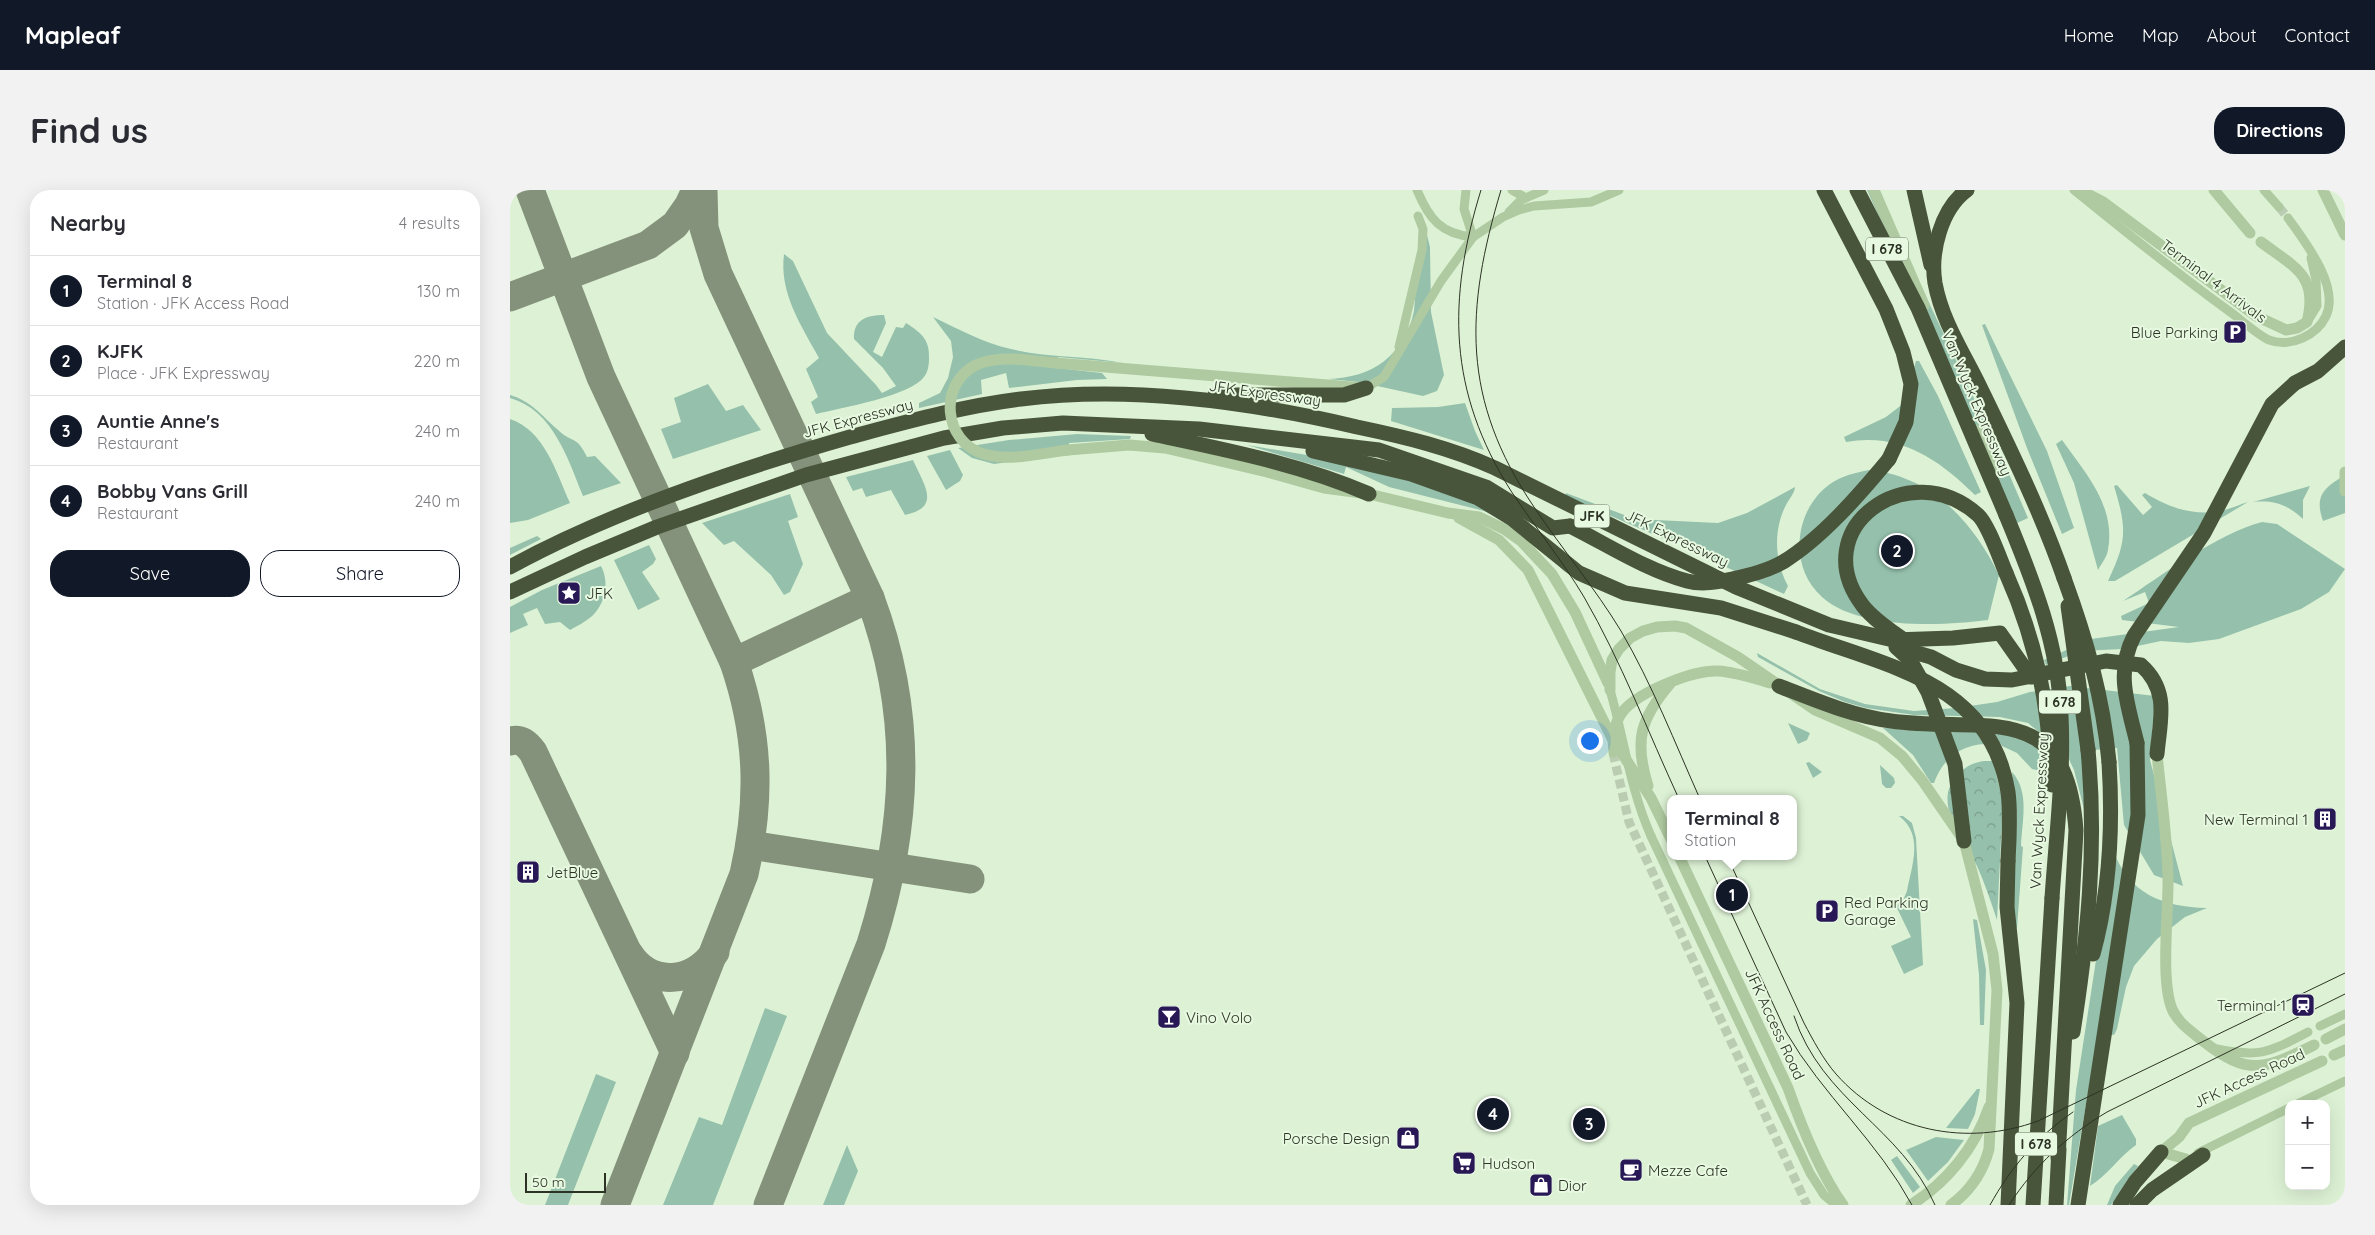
<!DOCTYPE html>
<meta charset="utf-8">
<style>
:root{--surface:#fff;--page:#f2f2f3;--text:#2b2b33;--muted:#7c7c81;--line:#e1e1e2;--accent:#111827}
body{margin:0;font-family:Quicksand,sans-serif;background:var(--page);color:var(--text)}
.controls{position:absolute;right:15px;bottom:15px;display:grid;overflow:hidden;border-radius:10px;box-shadow:0 5px 20px #0002}
.controls button{width:45px;height:45px;display:grid;place-items:center;padding:0;border:0;border-bottom:1px solid var(--line);background:var(--surface);color:var(--text);font:25px sans-serif}
.scale{position:absolute;left:15px;bottom:12px;width:81px;box-sizing:border-box;padding-left:5px;border:2px solid #2c3324;border-top:0;font-size:14px;line-height:18px;white-space:nowrap;color:#2c3324;-webkit-text-stroke:4px #e7f9e1;paint-order:stroke}
.you{position:absolute;left:1079px;top:550px;width:18px;height:18px;margin:-12px;border:4px solid #fff;border-radius:50%;background:#1a73e8;box-shadow:0 0 0 8px #1a73e833}
.badge{display:grid;place-items:center;width:32px;height:32px;border-radius:50%;background:var(--accent);color:#fff;font-size:16px;font-weight:700}
.pin{position:absolute;translate:-50% -50%;border:2px solid #fff;box-shadow:0 1px 5px #0006}
.popup{position:absolute;left:1157px;top:605px;width:130px;height:65px;box-sizing:border-box;display:grid;place-content:center;border-radius:10px;background:var(--surface);filter:drop-shadow(0 1px 4px #0005);font-size:16px;white-space:nowrap;color:var(--muted)}
.popup b{font-size:19px;color:var(--text)}
.popup::after{content:'';position:absolute;left:50%;top:100%;margin-left:-10px;border:10px solid transparent;border-top-color:var(--surface)}
.list{margin:0;padding:0;list-style:none}
h2{display:flex;justify-content:space-between;align-items:center;height:65px;margin:0;padding:0 20px;font-size:21px}
h2 small{font-size:16px;font-weight:400;color:var(--muted)}
.list li{display:grid;grid-template-columns:32px 1fr auto;gap:15px;align-items:center;box-sizing:border-box;height:70px;padding:0 20px;border-top:1px solid var(--line)}
.list b{display:block;font-size:19px;white-space:nowrap}
.list p{margin:0;font-size:16px;white-space:nowrap;color:var(--muted)}
.list em{font-size:16px;font-style:normal;color:var(--muted)}
.actions{display:flex;gap:10px;padding:15px 20px}
.actions a{flex:1;padding:11px 0;border:1px solid var(--accent);border-radius:20px;text-align:center;font-size:18px;color:var(--accent)}
.actions .main{background:var(--accent);color:#fff}
.map{position:relative;flex:none;width:1835px;height:1015px;overflow:hidden;border-radius:20px}
header{display:flex;align-items:center;gap:30px;box-sizing:border-box;height:70px;padding:0 25px;background:var(--accent);color:#fff}
header strong{font-size:24px}
nav{display:flex;gap:28px;margin-inline-start:auto;font-size:18px}
.intro{display:flex;align-items:center;justify-content:space-between;box-sizing:border-box;height:120px;padding:0 30px}
h1{margin:0;font-size:35px}
.button{padding:12px 22px;border-radius:20px;background:var(--accent);color:#fff;font-size:18px;font-weight:700}
main{display:flex;gap:30px;padding:0 30px}
aside{flex:1;background:var(--surface);border-radius:20px;box-shadow:0 5px 20px #0002}
.map>svg:first-child{display:block}
.green{fill:#95c1ac}
.forest{fill:url(#forest-crowns)}
.lines{fill:none;stroke-linecap:round;stroke-linejoin:round}
.taxiway{stroke:#84927c;stroke-width:29}
.minor-tunnel{stroke:#baccb2;stroke-width:9;stroke-dasharray:9 4.5;stroke-linecap:butt}
.minor{stroke:#afcaa1;stroke-width:9}
.tertiary{stroke:#afcaa1;stroke-width:11}
.motorway{stroke:#48553b;stroke-width:15}
.tram{stroke:#2c3324;stroke-width:1}
.minor-bridge{stroke:#afcaa1;stroke-width:9}
.tertiary-bridge{stroke:#afcaa1;stroke-width:11}
.motorway-bridge{stroke:#48553b;stroke-width:15}
.labels{text-anchor:middle;dominant-baseline:central;stroke-width:4;stroke-linejoin:round;paint-order:stroke}
.shield{fill:#e7f9e1;stroke:#646e5d;stroke-width:1}
.shield-label{font-size:14px;font-weight:bold;fill:#2c3324}
.street-label{font-size:15px;fill:#2c3324;stroke:#e7f9e1}
.poi-label{font-size:15px;fill:#2c3324;stroke:#e7f9e1;text-anchor:start}
</style>
<header>
<strong>Mapleaf</strong>
<nav><a>Home</a><a>Map</a><a>About</a><a>Contact</a></nav>
</header>
<div class="intro"><h1>Find us</h1><a class="button">Directions</a></div>
<main>
<aside>
<h2>Nearby<small>4 results</small></h2>
<ul class="list">
<li><span class="badge">1</span><div><b>Terminal 8</b><p>Station · JFK Access Road</p></div><em>130 m</em></li>
<li><span class="badge">2</span><div><b>KJFK</b><p>Place · JFK Expressway</p></div><em>220 m</em></li>
<li><span class="badge">3</span><div><b>Auntie Anne's</b><p>Restaurant</p></div><em>240 m</em></li>
<li><span class="badge">4</span><div><b>Bobby Vans Grill</b><p>Restaurant</p></div><em>240 m</em></li>
</ul>
<div class="actions"><a class="main">Save</a><a>Share</a></div>
</aside>
<div class="map">
<svg width="1835" height="1015" viewBox="0 0 1835 1015">
<defs>
<pattern id="forest-crowns" width="20" height="18" patternUnits="userSpaceOnUse" patternTransform="scale(1.25)"><rect width="20" height="18" fill="#95c1ac"/><path d="M2 6a3 3 0 1 1 6 0M12 15a3 3 0 1 1 6 0" fill="none" stroke="#7a9d8c"/></pattern>
</defs>
<rect width="100%" height="100%" fill="#ddf2d5"/>
<g class="green">
<path d="M1357 0H1366L1493 270 1518 328 1507 333Z"/>
<path d="M910 45H917L920 57 921 122 934 185 927 201 913 206 849 192 818 189C862 188 895 165 904 121Z"/>
<path d="M274 64 283 71 317 143 366 195 372 203 386 196 373 178 344 149C343 129 358 125 374 125L376 133 363 162 372 167 386 137 393 138 396 133C411 143 420 149 419 169 419 175 418 182 414 187 400 206 331 218 306 224L301 212 308 207 296 179 309 168C291 135 269 103 274 64Z"/>
<path d="M423 127C448 139 474 153 501 159 538 168 576 165 613 173L548 167 547 178 592 183 597 189 567 190 499 198 496 183 471 190 472 204 409 218V213L430 203 438 188 443 167 441 151Z"/>
<path d="M1475 134 1537 261 1564 338 1552 344 1517 258 1472 135Z"/>
<path d="M1406 171H1409L1428 206 1471 302 1465 305C1429 269 1389 242 1336 252L1334 247 1376 227 1394 213Z"/>
<path d="M198 194 216 221 233 215 251 240 163 269 151 239 171 232 164 208Z"/>
<path d="M0 205C21 211 31 225 47 239 62 254 66 244 77 267L85 266 111 293 73 306C58 269 43 220 0 208Z"/>
<path d="M955 213 965 241 974 260 881 231 882 218 928 217Z"/>
<path d="M0 229C35 241 46 282 60 313L18 330 0 333Z"/>
<path d="M567 244 621 246 620 249 559 253 560 264 484 274 462 268 448 258 499 250Z"/>
<path d="M1552 250C1576 284 1606 316 1598 360 1597 367 1591 374 1588 380L1564 293 1546 254Z"/>
<path d="M737 255 838 272 907 289 1017 330 1056 383 1021 348 996 331 974 321 879 297 836 277 834 284Z"/>
<path d="M440 260 453 285 450 291 436 300 417 266Z"/>
<path d="M403 270C414 295 432 317 395 325L381 300 356 307 352 298 343 301 336 287Z"/>
<path d="M1359 280C1422 286 1463 332 1489 385L1478 430C1433 436 1348 440 1312 407 1278 377 1284 320 1320 294 1333 285 1345 283 1359 280Z"/>
<path d="M1835 285V323L1813 331C1804 305 1814 298 1835 285Z"/>
<path d="M1607 295 1633 325 1642 317 1632 305 1635 303C1656 316 1680 325 1705 322 1716 321 1728 315 1738 312L1605 391H1598C1617 351 1617 339 1604 296Z"/>
<path d="M1800 296 1793 310V329C1777 314 1763 310 1743 312Z"/>
<path d="M1285 297C1285 303 1278 310 1275 317 1263 342 1265 372 1278 396L1274 404 1171 356 1172 352 1154 349 1055 306 1056 303 1125 329 1208 333 1237 323Z"/>
<path d="M280 304 288 327 278 331 293 374 280 402 274 405 261 385 224 351 214 355 192 333Z"/>
<path d="M1752 332 1767 334 1835 379 1819 402 1791 419 1709 449 1679 453 1651 451 1613 459 1571 461 1536 475 1534 470 1581 449 1669 437 1612 430 1611 426 1639 413 1635 402 1613 411C1652 385 1707 344 1752 332Z"/>
<path d="M27 346 31 349 0 365V358Z"/>
<path d="M139 355 146 369 143 374 132 382 150 409 128 420 104 370Z"/>
<path d="M91 376C100 393 95 415 81 427 75 432 67 436 60 440L50 432 35 434 27 418 13 424 18 435 0 443V417L32 400Z"/>
<path d="M1247 463 1310 499 1355 514 1404 521 1446 518 1487 512 1520 502 1560 496 1645 506 1640 570 1673 696 1644 685 1614 635 1607 558 1573 561 1576 627 1564 580 1557 565 1518 533 1490 527 1404 525 1356 518 1335 512 1309 501 1248 467Z"/>
<path d="M1278 533 1300 543 1297 550 1288 554Z"/>
<path d="M1373 538 1468 542 1475 554C1450 555 1432 570 1424 593H1421L1403 565Z"/>
<path d="M1483 542 1508 547 1530 560 1531 581 1522 579 1507 563 1492 556Z"/>
<path d="M1299 572 1312 582 1303 588 1296 573Z"/>
<path d="M1370 575 1384 588 1385 593 1381 598H1376L1372 594Z"/>
<path d="M1502 582C1520 602 1512 631 1511 656L1513 657 1507 738H1501L1507 629Z"/>
<path d="M1389 626H1393L1402 633 1406 648 1413 775 1394 784 1381 756 1401 747 1386 716 1394 708 1397 701C1402 675 1414 645 1389 626Z"/>
<path d="M1603 660C1619 704 1653 717 1697 718L1675 727 1647 749 1624 776 1616 797 1607 839 1604 845 1588 843 1559 1015H1557L1566 900Z"/>
<path d="M1463 729 1467 730 1476 780 1474 835H1470L1469 785Z"/>
<path d="M255 818 277 826 203 1015H153L189 927 212 935Z"/>
<path d="M86 884 106 892 58 1015H35Z"/>
<path d="M1467 899H1470L1465 924 1458 939 1436 938Z"/>
<path d="M1612 925 1626 949V955C1609 967 1597 986 1580 996L1588 936Z"/>
<path d="M1426 947 1454 950 1438 972 1418 991 1396 960Z"/>
<path d="M337 955 348 981 334 1015H313Z"/>
<path d="M1387 966 1410 997 1403 1003 1381 970Z"/>
<path d="M1624 974 1628 976 1601 1015H1597L1605 996Z"/>
</g>
<path class="forest" d="M1474 571H1483L1493 612 1487 730C1481 712 1475 694 1467 676 1455 651 1423 615 1445 588 1453 578 1461 573 1474 571Z"/>
<g class="lines">
<g class="taxiway">
<path d="M20 0 91 187 224 472C249 545 251 609 234 684L105 1015"/>
<path d="M193 0 194 38 208 84 360 408C404 525 398 637 361 754L258 1015"/>
<path d="M0 107 138 55 165 35 179 15 186 0"/>
<path d="M224 472 360 408"/>
<path d="M0 551C11 548 17 554 23 562L165 863"/>
<path d="M240 655 460 689"/>
<path d="M119 764C141 798 184 793 205 762"/>
</g>
<g class="minor-tunnel">
<path d="M1769 17 1778 28"/>
<path d="M1103 563 1119 632 1297 1015"/>
</g>
<g class="minor">
<path d="M907 0C919 29 931 44 963 47"/>
<path d="M956 0 954 19 963 47"/>
<path d="M1002 0 1016 8"/>
<path d="M1564 0C1615 41 1666 83 1719 121 1729 128 1749 146 1759 150 1781 158 1807 145 1816 126 1830 96 1795 52 1778 28"/>
<path d="M1754 0 1769 17"/>
<path d="M999 22 1011 10 1034 0"/>
<path d="M1799 129 1807 116 1806 90 1801 68"/>
<path d="M889 157 912 60 913 39 908 26"/>
<path d="M856 198 874 187 931 91 963 47 993 27 1009 20 1024 16 1081 12 1109 0"/>
<path d="M1102 548 1103 563"/>
<path d="M1141 646 1300 983 1314 1005 1326 1015"/>
<path d="M1810 836 1835 824"/>
<path d="M1707 859C1752 868 1759 862 1798 842"/>
<path d="M1787 914 1835 891"/>
<path d="M1688 963 1779 918"/>
</g>
<g class="tertiary">
<path d="M1364 0 1414 115"/>
<path d="M1570 0 1593 12 1746 126 1776 140 1787 138 1797 132C1809 85 1784 77 1751 52"/>
<path d="M1704 0 1740 43"/>
<path d="M1813 0 1835 45"/>
<path d="M546 173 854 198"/>
<path d="M1468 240 1481 271 1484 286"/>
<path d="M558 260 619 255 655 258 757 282 814 298 859 304 938 323 969 327 994 339 1011 351 1042 384 1065 422 1098 493"/>
<path d="M1835 282V301"/>
<path d="M949 328 989 350 1018 380 1102 548 1141 608 1161 649"/>
<path d="M1100 500V482L1102 470 1109 459 1120 448 1133 441 1147 437 1165 436 1176 438 1228 467 1305 520 1370 548 1392 566 1412 590 1454 651 1483 764 1487 800 1479 959C1473 982 1460 1001 1441 1015"/>
<path d="M1102 548C1104 538 1107 528 1114 520 1131 501 1183 480 1208 481 1226 482 1243 488 1260 493"/>
<path d="M1647 564C1651 605 1657 645 1658 686 1659 720 1650 789 1662 819 1668 833 1682 842 1693 851 1739 887 1755 879 1804 855"/>
<path d="M1138 596C1124 551 1130 529 1160 494"/>
<path d="M1169 666 1278 898C1291 935 1311 984 1333 1015"/>
<path d="M1816 849 1835 839"/>
<path d="M1824 865 1835 860"/>
<path d="M1676 969 1651 962 1669 947 1679 933 1812 871"/>
<path d="M1401 1015C1437 992 1465 958 1479 917"/>
</g>
<g class="motorway">
<path d="M1314 0 1376 119 1393 162 1401 194 1396 232 1379 269"/>
<path d="M1347 0 1408 118 1496 325"/>
<path d="M1404 0 1421 75"/>
<path d="M1457 0C1431 19 1420 62 1425 93 1432 131 1453 162 1470 197 1500 259 1531 322 1554 388"/>
<path d="M1785 193 1808 181 1835 157"/>
<path d="M705 205H834L856 198"/>
<path d="M642 244C716 260 790 274 859 304"/>
<path d="M803 261 901 284 968 308 1001 328 1069 383 1115 403 1211 418 1286 442"/>
<path d="M0 377C102 321 228 279 340 247 396 232 453 216 511 209 620 195 741 212 847 237 895 247 941 258 985 278L1226 397 1319 435 1383 450 1443 448 1490 443 1521 487"/>
<path d="M0 402 75 367 147 337 296 285 434 248 493 238 553 233 689 239 869 260 976 297 1043 338 1060 336"/>
<path d="M1394 450C1380 440 1364 430 1353 416 1294 339 1399 263 1468 325 1478 334 1490 369 1496 383"/>
<path d="M1386 457 1421 467 1446 480 1475 489 1502 490 1596 471 1631 475C1660 501 1650 530 1647 564"/>
<path d="M1387 458 1400 470 1418 502 1445 574 1454 651"/>
<path d="M1269 496C1305 510 1342 526 1381 531 1475 544 1556 506 1566 640L1548 968"/>
<path d="M1498 671 1497 717 1507 813 1498 1015"/>
<path d="M1583 764C1600 702 1603 636 1599 572"/>
<path d="M1563 842C1578 747 1587 657 1578 560"/>
<path d="M1523 1015 1542 708"/>
<path d="M1546 1015 1549 959"/>
<path d="M1568 1015 1628 625 1627 553"/>
<path d="M1610 1015 1625 992 1651 962"/>
</g>
<g class="tram">
<path d="M971 0C937 110 938 201 1001 301 1025 337 1052 370 1074 407 1111 471 1138 542 1169 609"/>
<path d="M991 0C955 120 951 209 1024 317 1052 359 1085 398 1111 441 1142 494 1165 553 1190 609"/>
<path d="M1195 666 1276 842C1312 904 1368 952 1402 1015"/>
<path d="M1217 666 1294 833C1303 850 1313 869 1326 884 1377 942 1457 957 1528 931L1835 783"/>
<path d="M1284 826C1312 911 1391 937 1425 1015"/>
<path d="M1480 1015C1501 977 1527 947 1563 922"/>
<path d="M1499 1015C1525 975 1557 946 1597 922L1835 804"/>
</g>
<path class="minor-bridge" d="M1100 500C1114 548 1120 599 1141 646"/>
<path class="tertiary-bridge" d="M546 173C521 171 490 164 466 175 428 194 433 252 474 264 500 272 532 263 558 260"/>
<g class="motorway-bridge">
<path d="M1496 325C1523 390 1549 455 1551 526 1554 586 1546 648 1542 708"/>
<path d="M1060 336C1098 355 1136 380 1177 391 1192 395 1208 392 1222 389 1240 385 1257 381 1273 372 1312 348 1350 304 1379 269"/>
<path d="M1496 383C1517 430 1531 480 1537 530 1540 552 1540 574 1542 595"/>
<path d="M1554 388C1576 448 1593 507 1599 572"/>
<path d="M1558 416 1578 560"/>
<path d="M1286 442C1373 476 1480 490 1498 602 1501 625 1499 648 1498 671"/>
<path d="M1627 553C1618 515 1605 483 1624 446L1694 343 1762 214 1785 193"/>
<path d="M1627 1015 1642 1000 1693 965"/>
</g>
</g>
<defs>
<g id="parking-square" transform="scale(1.25)"><rect x="-9" y="-9" width="18" height="18" rx="4" fill="#291856" stroke="#e7f9e1"/><path d="M-3.5-5.5H1a3.5 3.5 0 0 1 0 7H-1V5.5H-3.5ZM-1-3.4V-.6H.8a1.4 1.4 0 0 0 0-2.8Z" fill="#fff"/></g>
<g id="sight-square" transform="scale(1.25)"><rect x="-9" y="-9" width="18" height="18" rx="4" fill="#291856" stroke="#e7f9e1"/><path d="M0-6L1.8-2.2L6-1.7L2.9 1.2L3.7 5.4L0 3.3L-3.7 5.4L-2.9 1.2L-6-1.7L-1.8-2.2Z" fill="#fff"/></g>
<g id="building-square" transform="scale(1.25)"><rect x="-9" y="-9" width="18" height="18" rx="4" fill="#291856" stroke="#e7f9e1"/><path d="M-4-6H4V6H1V3H-1V6H-4ZM-2.5-4.3h1.7v1.8h-1.7ZM.8-4.3h1.7v1.8H.8ZM-2.5-1h1.7V.8h-1.7ZM.8-1h1.7V.8H.8Z" fill="#fff"/></g>
<g id="station-square" transform="scale(1.25)"><rect x="-9" y="-9" width="18" height="18" rx="4" fill="#291856" stroke="#e7f9e1"/><path d="M-3-6H3Q5-6 5-4V2Q5 4 3 4L4.5 6H3L1.5 4h-3L-3 6H-4.5L-3 4Q-5 4-5 2V-4Q-5-6-3-6ZM-3.5-4v3h7v-3ZM-3.5 1v1.5H-2V1ZM2 1v1.5H3.5V1Z" fill="#fff"/></g>
<g id="bar-square" transform="scale(1.25)"><rect x="-9" y="-9" width="18" height="18" rx="4" fill="#291856" stroke="#e7f9e1"/><path d="M-6-5H6L.8 .8V4.5H3.5V6h-7V4.5H-.8V.8Z" fill="#fff"/></g>
<g id="shop-square" transform="scale(1.25)"><rect x="-9" y="-9" width="18" height="18" rx="4" fill="#291856" stroke="#e7f9e1"/><path d="M-5-2.5h2.3a2.7 3.5 0 0 1 5.4 0H5L5.5 6h-11ZM-1.5-2.5h3a1.5 2.3 0 0 0-3 0Z" fill="#fff"/></g>
<g id="supermarket-square" transform="scale(1.25)"><rect x="-9" y="-9" width="18" height="18" rx="4" fill="#291856" stroke="#e7f9e1"/><path d="M-6-5.5h2.5l.6 2H6L4.5 2H-2.5L-4.4-4H-6ZM-1.5 3.2a1.3 1.3 0 1 0 .1 0ZM3 3.2a1.3 1.3 0 1 0 .1 0Z" fill="#fff"/></g>
<g id="cafe-square" transform="scale(1.25)"><rect x="-9" y="-9" width="18" height="18" rx="4" fill="#291856" stroke="#e7f9e1"/><path d="M-5.5-4.5H6V0H3Q3 3.5 0 3.5H-2.5Q-5.5 3.5-5.5 0ZM3-3.2v2h1.7v-2ZM-6 4.5H4V6H-6Z" fill="#fff"/></g>
</defs>
<g fill-rule="evenodd">
<use href="#parking-square" x="1725" y="142"/>
<use href="#sight-square" x="59" y="403"/>
<use href="#building-square" x="1815" y="629"/>
<use href="#building-square" x="18" y="682"/>
<use href="#parking-square" x="1317" y="721"/>
<use href="#station-square" x="1793" y="815"/>
<use href="#bar-square" x="659" y="827"/>
<use href="#shop-square" x="898" y="948"/>
<use href="#supermarket-square" x="954" y="973"/>
<use href="#cafe-square" x="1121" y="980"/>
<use href="#shop-square" x="1031" y="995"/>
</g>
<g class="labels">
<g class="shield">
<rect x="1356" y="47.5" width="42" height="23" rx="4"/>
<rect x="1064.5" y="314.5" width="35" height="23" rx="4"/>
<rect x="1529" y="500.5" width="42" height="23" rx="4"/>
<rect x="1505" y="942.5" width="42" height="23" rx="4"/>
</g>
<g class="shield-label">
<text x="1377" y="59">I 678</text>
<text x="1082" y="326">JFK</text>
<text x="1550" y="512">I 678</text>
<text x="1526" y="954">I 678</text>
</g>
<g class="street-label">
<text transform="translate(1704 91) rotate(37)">Terminal 4 Arrivals</text>
<text transform="translate(755 203) rotate(8)">JFK Expressway</text>
<text transform="translate(1467 213) rotate(67)">Van Wyck Expressway</text>
<text transform="translate(348 228) rotate(-15)">JFK Expressway</text>
<text transform="translate(1167 348) rotate(26)">JFK Expressway</text>
<text transform="translate(1529 621) rotate(-87)">Van Wyck Expressway</text>
<text transform="translate(1265 834) rotate(65)">JFK Access Road</text>
<text transform="translate(1739 888) rotate(-25)">JFK Access Road</text>
</g>
<g class="poi-label">
<text x="1708" y="142" text-anchor="end">Blue Parking</text>
<text x="76" y="403">JFK</text>
<text x="1798" y="629" text-anchor="end">New Terminal 1</text>
<text x="36" y="682">JetBlue</text>
<text x="1334" y="712">Red Parking<tspan x="1334" dy="17">Garage</tspan></text>
<text x="1776" y="815" text-anchor="end">Terminal 1</text>
<text x="676" y="827">Vino Volo</text>
<text x="880" y="948" text-anchor="end">Porsche Design</text>
<text x="972" y="973">Hudson</text>
<text x="1138" y="980">Mezze Cafe</text>
<text x="1048" y="995">Dior</text>
</g>
</g>
</svg>
<div class="controls">
<button>+</button>
<button>−</button>
</div>
<div class="scale">50 m</div>
<div class="you"></div>
<div class="pin badge" style="left:1222px;top:705px">1</div>
<div class="popup"><b>Terminal 8</b>Station</div>
<div class="pin badge" style="left:1387px;top:361px">2</div>
<div class="pin badge" style="left:1079px;top:934px">3</div>
<div class="pin badge" style="left:983px;top:924px">4</div>
</div>
</main>
